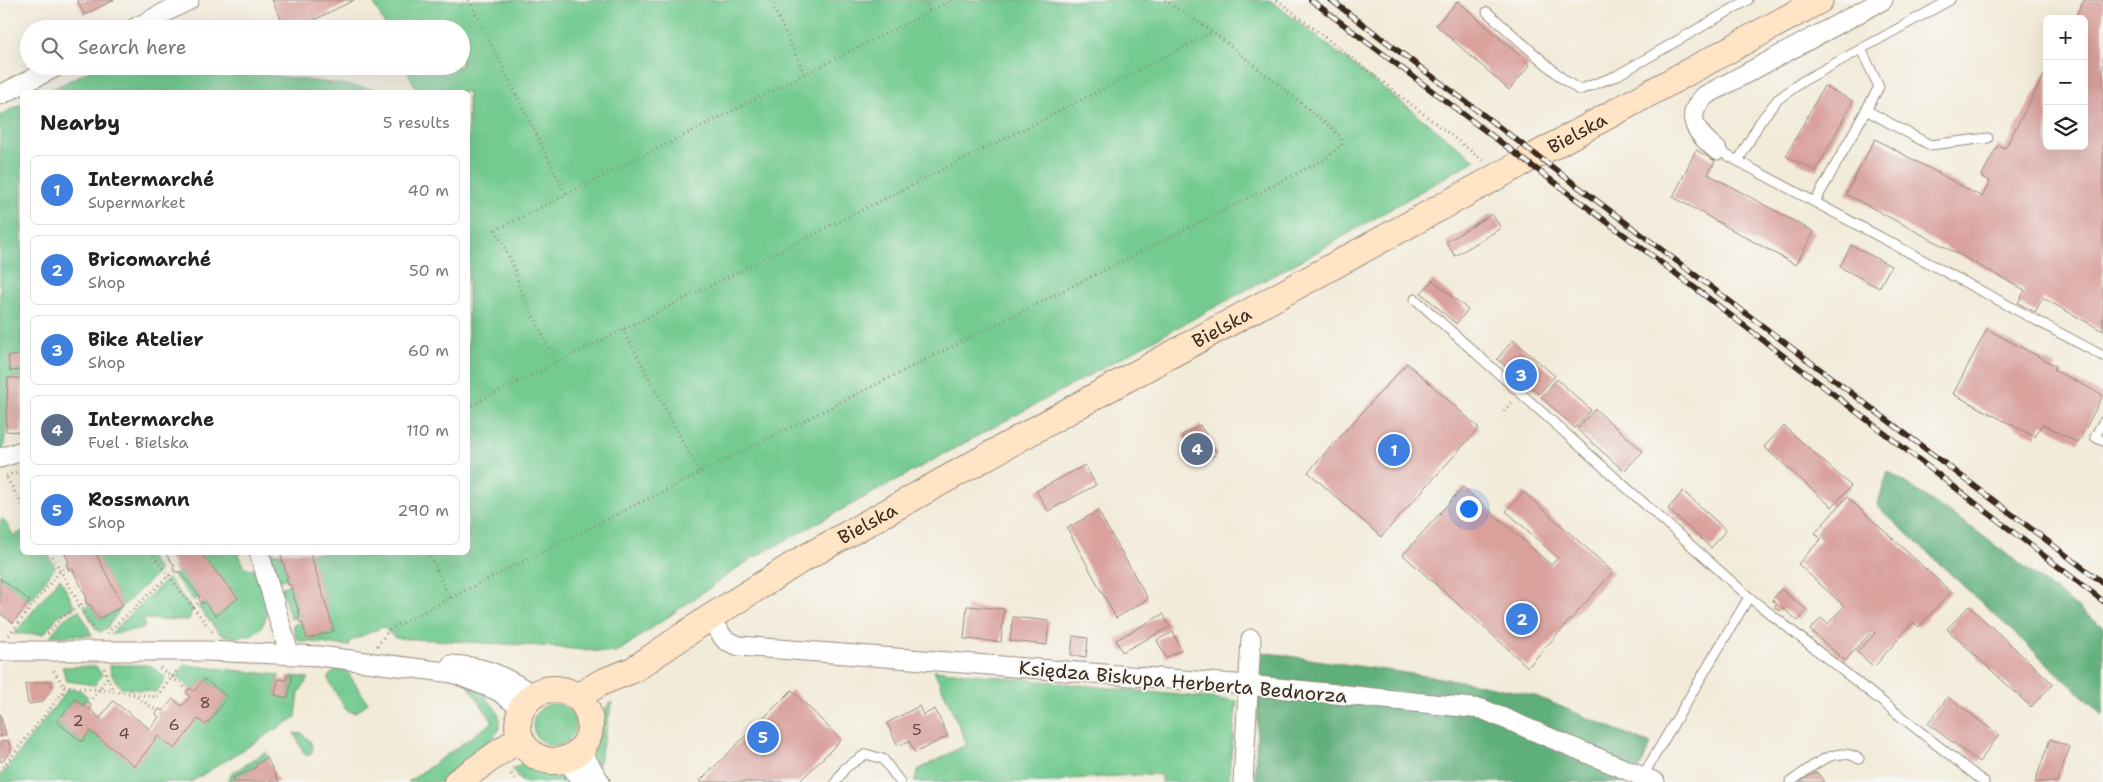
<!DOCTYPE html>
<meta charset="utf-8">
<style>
:root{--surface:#fff;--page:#f6f6f6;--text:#222;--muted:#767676;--line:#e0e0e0;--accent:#2563eb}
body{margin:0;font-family:"Shantell Sans",sans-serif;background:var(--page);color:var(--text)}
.controls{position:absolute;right:15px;top:15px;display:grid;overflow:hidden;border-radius:8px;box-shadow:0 5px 20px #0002}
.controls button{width:45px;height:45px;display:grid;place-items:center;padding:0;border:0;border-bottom:1px solid var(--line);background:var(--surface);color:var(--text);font:25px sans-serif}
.you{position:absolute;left:1468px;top:508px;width:18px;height:18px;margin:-12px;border:4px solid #fff;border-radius:50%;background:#1a73e8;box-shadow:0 0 0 8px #1a73e833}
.badge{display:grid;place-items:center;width:32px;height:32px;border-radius:50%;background:var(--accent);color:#fff;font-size:16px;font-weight:700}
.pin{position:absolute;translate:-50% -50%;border:2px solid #fff;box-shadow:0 1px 5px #0006}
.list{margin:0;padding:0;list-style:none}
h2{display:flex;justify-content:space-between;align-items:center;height:65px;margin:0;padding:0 20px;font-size:21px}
h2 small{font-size:16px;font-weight:400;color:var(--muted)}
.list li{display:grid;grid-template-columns:32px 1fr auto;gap:15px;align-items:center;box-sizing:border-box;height:70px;margin:0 10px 10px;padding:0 10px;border:1px solid var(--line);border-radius:8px}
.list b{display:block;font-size:19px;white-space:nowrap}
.list p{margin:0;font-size:16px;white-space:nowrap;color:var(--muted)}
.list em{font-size:16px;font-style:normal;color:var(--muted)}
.icon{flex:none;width:28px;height:28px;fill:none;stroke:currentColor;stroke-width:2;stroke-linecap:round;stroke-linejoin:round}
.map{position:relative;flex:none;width:2103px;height:782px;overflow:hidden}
.search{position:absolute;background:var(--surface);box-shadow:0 5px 20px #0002;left:20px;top:20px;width:450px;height:55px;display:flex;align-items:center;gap:12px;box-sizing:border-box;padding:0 18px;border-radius:28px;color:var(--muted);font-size:19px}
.panel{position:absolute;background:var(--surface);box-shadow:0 5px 20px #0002;left:20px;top:90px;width:450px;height:465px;border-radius:8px}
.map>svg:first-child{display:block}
.green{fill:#73cb90;stroke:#577a57}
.forest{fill:#5eaf7a;stroke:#4c6c4c}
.building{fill:#d9a09c}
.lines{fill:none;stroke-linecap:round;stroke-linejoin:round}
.lane-casing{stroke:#968a7c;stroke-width:11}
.street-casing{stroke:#968a7c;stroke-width:21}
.secondary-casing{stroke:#968a7c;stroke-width:28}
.path{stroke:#968a7c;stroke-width:3;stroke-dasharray:1 4;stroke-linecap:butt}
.lane{stroke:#fff;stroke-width:9}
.street{stroke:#fff;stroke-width:19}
.secondary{stroke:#ffe4c6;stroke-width:26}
.rail-casing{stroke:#3b2a1e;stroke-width:5.5}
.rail{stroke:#f6f6f2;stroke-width:4;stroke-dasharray:11;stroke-linecap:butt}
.labels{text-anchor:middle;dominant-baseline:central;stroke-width:4;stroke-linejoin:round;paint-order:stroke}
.number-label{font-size:16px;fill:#62483e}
.street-label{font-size:19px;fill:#3b2a1e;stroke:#f6f6f2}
</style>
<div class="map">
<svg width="2103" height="782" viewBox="0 0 2103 782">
<rect width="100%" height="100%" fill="#f6f6f2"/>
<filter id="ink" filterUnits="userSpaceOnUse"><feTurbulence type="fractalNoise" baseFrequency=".02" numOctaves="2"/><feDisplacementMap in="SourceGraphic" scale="10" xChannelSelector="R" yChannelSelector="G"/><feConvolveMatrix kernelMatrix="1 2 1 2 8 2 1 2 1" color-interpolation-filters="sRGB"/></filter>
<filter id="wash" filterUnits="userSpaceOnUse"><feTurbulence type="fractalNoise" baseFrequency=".0096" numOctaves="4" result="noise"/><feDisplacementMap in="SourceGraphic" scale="20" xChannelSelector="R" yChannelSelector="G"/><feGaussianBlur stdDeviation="1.12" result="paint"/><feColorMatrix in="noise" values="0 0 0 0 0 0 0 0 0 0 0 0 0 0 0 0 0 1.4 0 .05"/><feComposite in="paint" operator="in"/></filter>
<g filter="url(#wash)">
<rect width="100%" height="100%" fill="#f2ebd9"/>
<g class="green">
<path d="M372 0H1270L1475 160 1320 250 751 559 616 653 541 646 395 638 383 627 350 641 349 646 300 641 296 638 293 625 302 622 308 639 334 631 310 553 468 552V92H418L405 66H461V29H387Z"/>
<path d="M99 66H200L398 92H46Z"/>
<path d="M22 104V378H8L6 431 3 452H0V115Z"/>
<path d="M3 519 14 536 22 531V552L47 553 55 567 30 601 0 578V520Z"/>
<path d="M95 553H146L160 571 123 606 105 630 99 632 95 628 84 607 90 604 99 619 123 606Z"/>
<path d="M200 553H239L244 568 260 571C262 583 268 599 267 610 265 637 241 641 220 634L198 607 204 602 216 616 238 598Z"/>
<path d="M270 553H280L288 578 279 581Z"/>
<path d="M179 571 200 597 194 601 173 576Z"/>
<path d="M60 578 75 607 58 616 44 634H14Z"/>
<path d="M168 578 192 609 189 620 144 619V628L110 634Z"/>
<path d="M290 584 300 616 291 619 281 588Z"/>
<path d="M79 610 92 635 50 636 64 619Z"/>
<path d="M109 665H150L166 678 156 692 121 688 112 675Z"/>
<path d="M184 665 279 675 275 695 288 698 292 676 309 678 299 692 296 717 191 782H0V777L68 689 80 690 88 697 83 705 75 699 57 723 82 742 90 731 135 766 158 736 198 719 207 725 228 697 204 679 194 691 176 677Z"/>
<path d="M96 666 102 675 95 685 67 681 62 667Z"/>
<path d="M336 669 346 670 368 703 355 713 346 710 329 681 328 677Z"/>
<path d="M934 670 1237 701 1228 782H1161V775L1152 774 1067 779 1059 782H914L918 770 967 744Z"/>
<path d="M465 681 489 693 485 698C505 714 505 731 484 746L489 752 449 782H408L493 722Z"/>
<path d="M612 702 598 767C596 763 593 758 592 753 590 737 599 711 612 702Z"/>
<circle cx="554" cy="725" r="21"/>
<path d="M294 733 303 734 310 741 313 750 310 755H305Z"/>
<path d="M266 752 269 757 255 765 257 767 233 778 235 782H227L232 773Z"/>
<path d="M533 763 563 771 575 782H522L512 769 521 764Z"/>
</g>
<g class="forest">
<path d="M1888 471 1975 530 2103 627V715L1877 506Z"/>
<path d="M1261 652 1468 682 1533 695 1651 744 1633 782H1257L1255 773Z"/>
</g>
<g id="blocks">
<g class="building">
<path d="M77 0H114L84 15Z"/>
<path d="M272 0H354L296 29H286Z"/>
<path d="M2084 0H2103V331L2043 298 2035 312 2018 303 2025 290 1846 194 1875 139 1982 197 1990 181 1981 177 1998 145 2005 148 2047 70V146H2084V19H2074Z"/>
<path d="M1458 1 1530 65 1509 90 1436 25Z"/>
<path d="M1824 86 1853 101 1816 171 1786 156Z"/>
<path d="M1696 150 1715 161 1708 174 1814 232 1796 265 1673 197Z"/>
<path d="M1492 214 1501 228 1455 256 1446 242Z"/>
<path d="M1851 245 1891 266 1879 288 1840 267Z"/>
<path d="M1433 280 1468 310 1456 324 1421 293Z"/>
<path d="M1987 329 2056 366 2054 370 2103 395 2078 443 2042 424 2035 437 1953 394Z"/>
<path d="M1513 340 1555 376 1539 394 1497 359Z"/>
<path d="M22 355V370L10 371 8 356Z"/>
<path d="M1407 363 1479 428 1381 537 1308 472Z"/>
<path d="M8 378H22V432L6 431Z"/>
<path d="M1557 379 1591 410 1575 428 1541 397Z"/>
<path d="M1595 409 1643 451 1624 471 1577 429Z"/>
<path d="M1200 425 1217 454 1199 464 1182 435Z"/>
<path d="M1784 426 1851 486 1832 507 1764 447Z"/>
<path d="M1085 465 1096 485 1048 511 1036 491Z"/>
<path d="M1463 487 1551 565 1558 558 1506 511 1524 492 1613 572 1528 667 1403 555Z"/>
<path d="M1683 491 1726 530 1711 548 1668 509Z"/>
<path d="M1847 497 1951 592 1919 627 1913 622 1874 667 1857 652 1875 633 1872 631 1845 661 1810 630 1821 618 1828 624 1844 606 1798 564 1821 539 1815 533Z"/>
<path d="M1098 511 1148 599 1116 618 1067 528Z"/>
<path d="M64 552H95L123 606 99 619 90 604 88 605 86 602 85 599 87 598 72 568 69 570 66 564 69 562Z"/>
<path d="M164 552H200L238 598 216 616 204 602 202 604 198 598 200 597 179 571 177 573 172 567 175 566Z"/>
<path d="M280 552H310L334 631 307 639 302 622 300 623 298 617 300 616 290 584 288 585 286 579 288 578Z"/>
<path d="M0 578 30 601 13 623 0 613Z"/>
<path d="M1781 589 1807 610 1798 621 1783 608 1780 611 1774 607 1777 604 1772 600Z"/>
<path d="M967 606 1004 609 1001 642 964 639Z"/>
<path d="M1969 606 2053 684 2031 707 1947 629Z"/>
<path d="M1163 614 1170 627 1122 652 1116 640Z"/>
<path d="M1013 617 1049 621 1047 645 1010 641Z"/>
<path d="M1173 632 1181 650 1166 658 1157 640Z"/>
<path d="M1073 636 1088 638 1086 657 1071 655Z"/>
<path d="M287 675 292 676 288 698 275 695 278 679 286 680Z"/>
<path d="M204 679 228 697 206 725 198 719 175 749 158 736 135 766 90 731 82 742 57 722 75 699 83 705 86 701 91 705 89 709 100 718 113 701 150 729 159 717 156 714 159 709 163 711 173 699 182 706 190 697 186 693 188 690 190 688 194 691Z"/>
<path d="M51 681 52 689 42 702 28 704 25 684Z"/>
<path d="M792 690 841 740 799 782H699Z"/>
<path d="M1948 697 1999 735 1979 762 1928 724Z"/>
<path d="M919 706 923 715 935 709 948 736 915 753 909 741 898 746 887 723Z"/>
<path d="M0 714 6 735 0 737Z"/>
<path d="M2050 739 2070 747 2057 782H2035Z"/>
<path d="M8 740 11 751 2 762 0 761V742Z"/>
<path d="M267 758 279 782H235L233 778 257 767 255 765Z"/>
<path d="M1817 772 1824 782H1799L1815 773Z"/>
</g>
</g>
</g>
<g filter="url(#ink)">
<use href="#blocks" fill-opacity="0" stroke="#968a7c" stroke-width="1"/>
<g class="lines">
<g class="lane-casing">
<g id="lane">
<path d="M1487 12 1563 79 1579 90 1616 76 1748 0"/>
<path d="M1866 110 1930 145 1988 138"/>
<path d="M1717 150 2103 356"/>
<path d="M1738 161 1760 122 1777 100 1803 81 1950 0"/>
<path d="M1815 202 1879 87 1861 49"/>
<path d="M1415 299 1749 597 1984 782"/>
<path d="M2103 422 2095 437 2103 441"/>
<path d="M1642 777 1749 597"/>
<path d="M836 782 845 768 866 754 883 759 900 782"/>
<path d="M1790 782C1810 769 1835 743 1859 759"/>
</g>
</g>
<g class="street-casing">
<g id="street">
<path d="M133 29 189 0"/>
<path d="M0 95 58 66"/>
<path d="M1717 150C1697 134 1682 116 1706 95L1883 0"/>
<path d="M0 458 22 451"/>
<path d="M259 552 289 653"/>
<path d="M709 618 725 640 739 646 1248 685 1482 709 1655 782"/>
<path d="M0 651H206L319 656 453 673 498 691 522 709"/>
<path d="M451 665C485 667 497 673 526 690"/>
<path d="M580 749 600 782"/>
<path d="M565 759 583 782"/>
<path d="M1243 782 1251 639"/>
</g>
</g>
<g class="secondary-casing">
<g id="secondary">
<circle cx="554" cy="725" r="36"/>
<path id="s1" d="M577 697 602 682 633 670 709 618 801 560 1099 394 1820 0"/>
<path d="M457 782 520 738"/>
</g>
</g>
<g class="path">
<path d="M469 0 566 194"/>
<path d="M770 0 804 73"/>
<path d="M925 0 930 11"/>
<path d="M1277 0 1484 161"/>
<path d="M623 329 700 474"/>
<path d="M556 362 520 289 513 265 496 230 952 0"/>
<path d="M468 407 1046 118 1213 32"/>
<path d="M1504 411 1512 402"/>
<path d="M6 476 17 472 22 474"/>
<path d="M7 478 22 505"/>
<path d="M50 552 96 634"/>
<path d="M150 552 214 634"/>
<path d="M428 552 450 598"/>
<path d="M193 607 200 601"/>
<path d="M107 633 175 570"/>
<path d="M48 634 61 618 86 602"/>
<path d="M9 635 60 571 68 567"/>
<path d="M377 646 389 630 450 598 1324 160 1342 145 1341 138 1333 129 1213 32 1164 0"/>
<path d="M104 668 113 691 157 697 178 669"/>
<path d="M160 668 188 690"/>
<path d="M64 686 113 691"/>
<path d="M133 694 157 711"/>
<path d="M89 703 107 678"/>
<path d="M0 771 64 691V686L52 668"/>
<path d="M511 774 517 782"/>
</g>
<use href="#lane" class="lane"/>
<use href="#street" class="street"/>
<use href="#secondary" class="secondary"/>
<g class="rail-casing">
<g id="rail">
<path d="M1311 0 1699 291 2103 601"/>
<path d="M1331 0 2103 583"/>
</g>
</g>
<use href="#rail" class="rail"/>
</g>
</g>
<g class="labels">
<g class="number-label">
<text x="205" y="702">8</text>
<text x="78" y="720">2</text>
<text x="174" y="724">6</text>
<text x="917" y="729">5</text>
<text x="124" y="733">4</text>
</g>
<g class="street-label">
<text stroke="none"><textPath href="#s1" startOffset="1149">Bielska</textPath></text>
<text stroke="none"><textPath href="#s1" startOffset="744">Bielska</textPath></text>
<text stroke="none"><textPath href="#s1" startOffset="339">Bielska</textPath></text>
<text transform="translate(1183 682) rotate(5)">Księdza Biskupa Herberta Bednorza</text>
</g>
</g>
</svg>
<div class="controls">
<button>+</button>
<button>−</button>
<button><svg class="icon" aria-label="layers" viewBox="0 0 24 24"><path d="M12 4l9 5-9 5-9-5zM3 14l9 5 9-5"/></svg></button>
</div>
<div class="you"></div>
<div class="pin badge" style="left:1394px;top:450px;background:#3f7fe0">1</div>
<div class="pin badge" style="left:1522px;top:619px;background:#3f7fe0">2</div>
<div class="pin badge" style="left:1521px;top:375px;background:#3f7fe0">3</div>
<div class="pin badge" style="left:1197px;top:449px;background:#5c6f8a">4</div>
<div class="pin badge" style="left:763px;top:737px;background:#3f7fe0">5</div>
<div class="search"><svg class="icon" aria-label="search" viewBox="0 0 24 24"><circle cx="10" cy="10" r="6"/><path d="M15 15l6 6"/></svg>Search here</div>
<section class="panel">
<h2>Nearby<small>5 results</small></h2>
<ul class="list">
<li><span class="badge" style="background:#3f7fe0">1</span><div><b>Intermarché</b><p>Supermarket</p></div><em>40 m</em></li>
<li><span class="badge" style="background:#3f7fe0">2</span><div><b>Bricomarché</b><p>Shop</p></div><em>50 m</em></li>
<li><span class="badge" style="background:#3f7fe0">3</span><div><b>Bike Atelier</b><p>Shop</p></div><em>60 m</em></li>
<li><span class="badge" style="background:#5c6f8a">4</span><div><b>Intermarche</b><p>Fuel · Bielska</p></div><em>110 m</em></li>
<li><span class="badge" style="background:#3f7fe0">5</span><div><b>Rossmann</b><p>Shop</p></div><em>290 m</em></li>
</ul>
</section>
</div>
